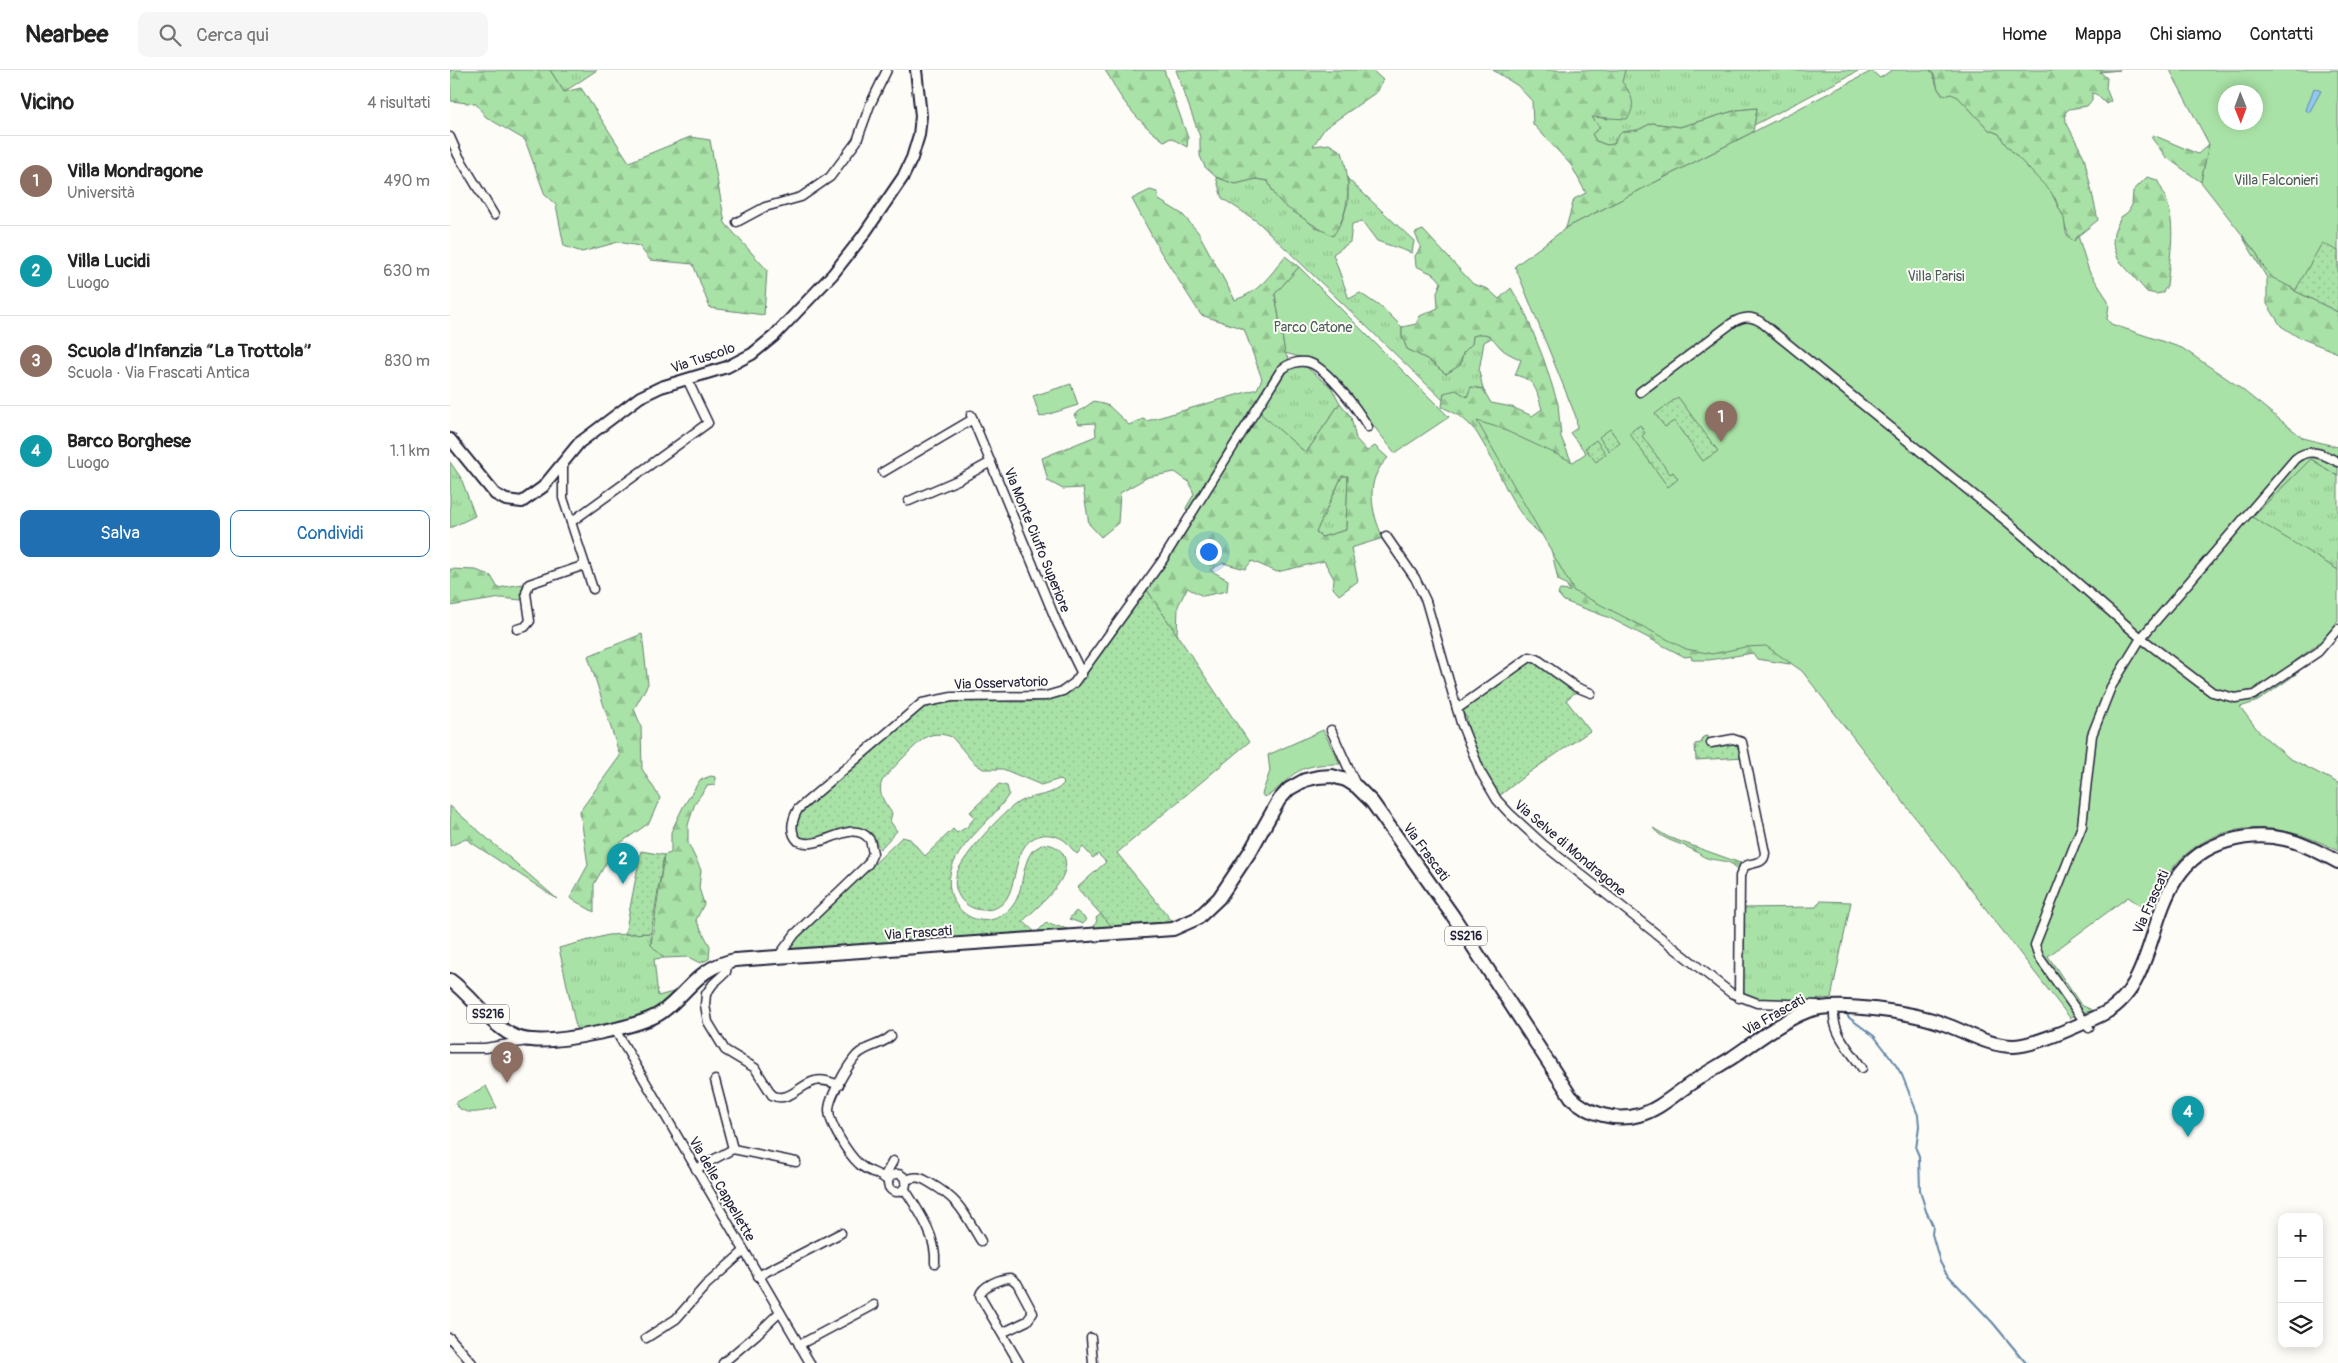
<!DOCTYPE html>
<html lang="it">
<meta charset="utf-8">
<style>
:root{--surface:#fff;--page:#f6f6f6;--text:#222;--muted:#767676;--line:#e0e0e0;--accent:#1f6fb2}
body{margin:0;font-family:Pangolin,sans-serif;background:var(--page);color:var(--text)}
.controls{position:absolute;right:15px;bottom:15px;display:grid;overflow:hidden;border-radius:10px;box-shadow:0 2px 12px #0003}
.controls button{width:45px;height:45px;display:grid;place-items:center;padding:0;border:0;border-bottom:1px solid var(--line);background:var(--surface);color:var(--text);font:25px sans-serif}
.compass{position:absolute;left:1768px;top:15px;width:45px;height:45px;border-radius:50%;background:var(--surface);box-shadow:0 2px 12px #0003;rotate:179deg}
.you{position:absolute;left:758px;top:481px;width:18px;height:18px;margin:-12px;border:4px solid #fff;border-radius:50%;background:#1a73e8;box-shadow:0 0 0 8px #1a73e833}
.badge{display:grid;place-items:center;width:32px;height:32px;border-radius:50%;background:var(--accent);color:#fff;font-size:16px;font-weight:700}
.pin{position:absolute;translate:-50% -41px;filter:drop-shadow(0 1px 2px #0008)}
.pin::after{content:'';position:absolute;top:26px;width:18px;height:15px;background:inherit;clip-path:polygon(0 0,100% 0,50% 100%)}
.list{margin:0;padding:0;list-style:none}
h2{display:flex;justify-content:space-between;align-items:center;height:65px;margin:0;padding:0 20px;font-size:21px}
h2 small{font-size:16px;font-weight:400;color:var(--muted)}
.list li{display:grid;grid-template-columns:32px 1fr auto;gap:15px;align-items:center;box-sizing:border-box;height:90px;padding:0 20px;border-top:1px solid var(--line)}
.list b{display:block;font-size:19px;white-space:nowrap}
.list p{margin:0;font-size:16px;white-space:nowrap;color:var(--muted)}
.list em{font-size:16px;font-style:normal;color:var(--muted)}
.actions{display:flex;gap:10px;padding:15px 20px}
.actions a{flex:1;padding:11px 0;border:1px solid var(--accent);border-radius:10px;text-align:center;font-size:18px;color:var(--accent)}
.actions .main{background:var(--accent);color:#fff}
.icon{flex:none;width:28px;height:28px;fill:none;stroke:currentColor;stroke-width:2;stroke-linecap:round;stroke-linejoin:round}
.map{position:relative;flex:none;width:1888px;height:1293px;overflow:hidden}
header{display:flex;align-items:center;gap:30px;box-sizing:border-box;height:70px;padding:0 25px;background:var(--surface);border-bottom:1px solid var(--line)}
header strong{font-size:24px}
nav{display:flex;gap:28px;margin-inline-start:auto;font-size:18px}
.search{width:350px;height:45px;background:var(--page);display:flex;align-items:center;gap:12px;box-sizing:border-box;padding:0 18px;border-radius:10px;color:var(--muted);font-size:19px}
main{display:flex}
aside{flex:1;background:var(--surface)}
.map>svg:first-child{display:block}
.grass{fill:url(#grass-tufts);stroke:#668270}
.forest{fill:url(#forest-firs);stroke:#668270;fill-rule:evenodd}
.park{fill:#a9e2a6;stroke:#668270;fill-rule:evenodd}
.garden{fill:url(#garden-dots);stroke:#668270}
.water{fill:#8fc9ef;stroke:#6386a7}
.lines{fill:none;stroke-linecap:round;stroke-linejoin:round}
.stream{stroke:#6386a7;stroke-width:2}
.minor-casing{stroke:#22223b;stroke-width:11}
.tertiary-casing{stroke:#22223b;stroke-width:14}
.primary-casing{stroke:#22223b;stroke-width:16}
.minor{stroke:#fdfcf7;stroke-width:8}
.tertiary{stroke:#fdfcf7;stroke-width:10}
.primary{stroke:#fdfcf7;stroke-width:12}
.labels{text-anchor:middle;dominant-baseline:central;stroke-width:4;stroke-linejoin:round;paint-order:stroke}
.shield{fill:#fdfcf7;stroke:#646373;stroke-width:1}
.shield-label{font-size:12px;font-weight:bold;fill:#22223b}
.park-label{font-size:14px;fill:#4a5c5b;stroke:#fdfcf7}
.street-label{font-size:14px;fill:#22223b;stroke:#fdfcf7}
</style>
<header>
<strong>Nearbee</strong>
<div class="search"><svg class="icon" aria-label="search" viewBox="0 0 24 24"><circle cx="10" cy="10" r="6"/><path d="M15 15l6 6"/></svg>Cerca qui</div>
<nav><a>Home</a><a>Mappa</a><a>Chi siamo</a><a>Contatti</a></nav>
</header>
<main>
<aside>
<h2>Vicino<small>4 risultati</small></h2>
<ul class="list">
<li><span class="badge" style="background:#8d6e63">1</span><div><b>Villa Mondragone</b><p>Università</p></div><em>490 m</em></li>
<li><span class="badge" style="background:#0f9aa8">2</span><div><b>Villa Lucidi</b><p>Luogo</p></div><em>630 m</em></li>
<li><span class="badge" style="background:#8d6e63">3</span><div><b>Scuola d’Infanzia “La Trottola”</b><p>Scuola · Via Frascati Antica</p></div><em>830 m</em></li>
<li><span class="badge" style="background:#0f9aa8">4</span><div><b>Barco Borghese</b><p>Luogo</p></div><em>1.1 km</em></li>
</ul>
<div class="actions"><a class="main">Salva</a><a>Condividi</a></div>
</aside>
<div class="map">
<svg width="1888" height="1293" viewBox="0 0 1888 1293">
<defs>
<pattern id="grass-tufts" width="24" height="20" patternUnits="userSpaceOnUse" patternTransform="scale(1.25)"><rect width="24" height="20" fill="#a9e2a6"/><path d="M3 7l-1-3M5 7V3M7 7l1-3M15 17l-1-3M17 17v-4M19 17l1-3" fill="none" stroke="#91c290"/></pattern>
<pattern id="forest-firs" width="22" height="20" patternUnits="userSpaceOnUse" patternTransform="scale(1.25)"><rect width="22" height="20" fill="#a9e2a6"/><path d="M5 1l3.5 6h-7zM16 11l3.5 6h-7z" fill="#91c290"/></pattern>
<pattern id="garden-dots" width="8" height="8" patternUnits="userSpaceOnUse" patternTransform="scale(1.25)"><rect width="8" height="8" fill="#a9e2a6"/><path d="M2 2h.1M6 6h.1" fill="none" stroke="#91c290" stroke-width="1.8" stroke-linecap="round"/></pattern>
</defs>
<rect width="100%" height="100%" fill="#fdfcf7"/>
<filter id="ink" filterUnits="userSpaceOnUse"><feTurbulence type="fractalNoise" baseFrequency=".02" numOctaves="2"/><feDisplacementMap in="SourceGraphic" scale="10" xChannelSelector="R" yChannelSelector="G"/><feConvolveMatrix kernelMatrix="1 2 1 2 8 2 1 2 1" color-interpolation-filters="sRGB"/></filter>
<g filter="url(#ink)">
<g class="grass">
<path d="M100 0H147L114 22Z"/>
<path d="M1175 0H1410L1304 55 1307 38 1287 40 1230 57 1202 53 1188 60 1172 62 1164 74 1157 75 1146 71 1142 64 1145 60 1142 46 1158 49Z"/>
<path d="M766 107 785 114 806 109 818 111C827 134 848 142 866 158L892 151 898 132V109L964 171 962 183 927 171 912 151 902 154 900 172 883 184 899 229 910 223 935 240 952 257V266L957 279 977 289 996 304 1010 295 1013 283 1022 274 1023 266 1032 263 1043 267 1034 272 1029 301 1033 319 1021 317 1017 328 994 323 993 330 808 152 772 128Z"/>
<path d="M855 296 881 317 890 333 856 383 809 343 826 312 843 297Z"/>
<path d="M1861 389 1888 406V500L1801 448Z"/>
<path d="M0 392 11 408 25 446 0 458Z"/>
<path d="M892 406H898L896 460 872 467 866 462Z"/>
<path d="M1370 831 1401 832 1381 928C1352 931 1319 936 1292 925L1293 838 1366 837Z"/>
<path d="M626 841 636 849 633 854 619 849Z"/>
<path d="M651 844 667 862 643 860 647 850 646 848Z"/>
<path d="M596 853 621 860 586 863Z"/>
<path d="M201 863V875L214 888 204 889 208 926 223 922 203 941 188 947 127 962 109 878 158 865Z"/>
</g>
<g class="forest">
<path d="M0 0H100L114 22 131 18 179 92 240 67 260 70 275 153 317 200 314 245 260 238 243 194 200 190 189 176 168 172 132 182 114 176 106 135 95 125 75 70 36 47 26 34 1 31Z"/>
<path d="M655 0H714L738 68 737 77 721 68 714 71C697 59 686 47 673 30 666 21 662 10 655 0Z"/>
<path d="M726 0H922L933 10 928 21 875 58 863 76 879 74 892 82C901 111 901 140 883 166 873 161 865 156 856 150 835 136 828 135 818 111L806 109 785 114 766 107 755 97 750 86V67Z"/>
<path d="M1043 0H1175L1172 12C1182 24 1187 36 1177 49L1142 47 1150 58 1142 64 1146 71 1157 75 1164 74 1167 67 1172 62 1188 60 1202 53 1230 57 1287 40 1307 38 1303 62 1116 158 1124 129 1136 123 1121 95 1083 54 1082 31 1068 16Z"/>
<path d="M1480 0H1670L1650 2 1657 8 1656 18 1661 31 1656 34 1646 24 1642 23V30L1637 36 1619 39 1615 43 1616 52 1634 87 1648 150 1628 166 1624 171 1620 169 1605 128 1555 74 1549 64 1539 60 1508 27C1477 24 1494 14 1480 0Z"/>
<path d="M1703 65 1748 84 1759 74 1751 112 1716 87 1701 67Z"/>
<path d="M1697 107 1707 110C1729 148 1721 174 1717 216L1712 223 1706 224 1697 222 1668 189 1663 173 1664 162 1671 147 1678 142 1682 135 1683 121Z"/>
<path d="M700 120 707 122 709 130 732 144 748 162 785 230C809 222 820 206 835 186L849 197 825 224 835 283 843 297 826 312 810 343 856 383 890 333 901 347 906 369 917 381 925 376 938 388C914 410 921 441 933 468L901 478 908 511 889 525 883 518 884 509 874 491 827 502 802 491 795 499 773 493 760 500 778 510 777 521 753 526 737 518 728 536 727 565 697 520 741 454 736 438 744 424 739 412 725 402 698 407 670 423 668 453 651 467 639 454 633 418 613 419 598 411 592 388 646 366 645 353 629 354 624 345 644 331 659 336 679 355 693 349 697 351 807 319 812 309 794 259 751 245 710 181 682 129ZM892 406H898L896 460 872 467 866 462Z"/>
<path d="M973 160 1023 214 1038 219 1049 229 1061 218 1075 242 1094 290 1108 334 1111 367 1134 421 1349 581 1340 594 1307 589 1303 583 1259 590H1242L1241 586 1235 587 1160 548 1114 531 1108 524 1110 520 1120 521 1116 514 1108 510 1099 469C1064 450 1054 408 1034 375 1030 369 1027 361 1021 356 1013 347 1003 342 992 337L994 323 1006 320 1017 327 1021 317 1033 319 1041 333 1062 337 1082 346 1092 339C1086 321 1087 310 1065 305L1071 290C1066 287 1058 284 1053 280 1041 269 1042 260 1023 266L1022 274 1013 283 1010 295 996 304 977 289 957 279 952 266V257L966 254 970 246 988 238 987 223 991 212 985 205 966 196 965 186 971 177 965 163Z"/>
<path d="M1792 166 1807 184 1813 196 1845 221 1888 242V283L1848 267 1831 256 1817 234V208Z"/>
<path d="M0 499 26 500 41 506 48 518 73 514 71 530 51 528 0 536Z"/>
<path d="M192 564 198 614 184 639 191 656 192 699 210 728 199 753 166 776 144 814V842L120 828 138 795 130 741 170 686 138 586Z"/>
<path d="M261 706 265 707V715L257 716 245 733 238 755V773L251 800 249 818 254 834 246 850 260 876 259 889 250 893 238 887 214 888 201 875 214 785 221 783V762L233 737 250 710Z"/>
<path d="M0 736 107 829 16 769 0 776Z"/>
<path d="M1203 758 1218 767 1293 794 1288 800C1279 788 1269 792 1257 788 1252 787 1248 782 1243 780 1229 772 1213 771 1203 758Z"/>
</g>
<g class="park">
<path d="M1442 0H1480C1487 7 1484 19 1494 26L1501 24 1508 27 1539 60 1549 64 1555 74 1601 122 1614 148 1616 163 1620 169 1624 171 1628 166 1639 201 1657 229 1659 235 1657 249 1661 254 1732 278 1785 314 1853 368 1888 377V406L1861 389 1802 447 1888 500V550C1880 567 1860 580 1845 591L1849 602 1808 631 1790 637 1810 663 1839 688 1888 713V781C1838 754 1775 745 1731 789 1717 802 1708 824 1697 840L1678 827 1598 886 1631 935 1644 941 1628 943 1620 948 1352 601 1316 576 1295 577 1262 584 1236 579 1124 521 1027 351 1050 358 1123 392 1136 383 1120 363 1127 358 1126 347 1065 196 1116 158 1422 1 1430 8Z"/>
<path d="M1720 0H1888V242L1823 208 1813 196 1807 184 1751 112 1759 74ZM1776 22H1806V52H1776Z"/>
<path d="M849 197 999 347 945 383 892 316 868 292 835 283 825 224Z"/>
<path d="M621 314 628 335 590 347 583 326Z"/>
<path d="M873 660 890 694C871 694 852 695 838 709 829 717 825 723 814 727L812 724 820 701 818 685Z"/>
<path d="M36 1016 47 1038C34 1041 13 1048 5 1033Z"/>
</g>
<g class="garden">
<path d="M1872 173 1888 181V242L1845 221Z"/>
<path d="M1228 327 1268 381 1253 391 1224 351 1215 357 1205 344Z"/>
<path d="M1190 355 1195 363 1192 366 1220 404 1223 402 1228 409 1218 417 1179 363Z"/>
<path d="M1160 359 1170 373 1159 381 1149 367Z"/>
<path d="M1146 370 1156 384 1146 392 1135 378Z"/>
<path d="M697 520 799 672 667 783 727 857 667 862 627 818 656 792 648 784 643 788 633 777 627 784C622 780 619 774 614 770 607 766 600 764 592 765 552 773 578 840 534 840 524 840 514 835 509 826 505 819 504 811 507 803 512 787 554 740 569 732 584 724 603 727 614 713L610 709 591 715 553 699H533L523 692 502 667C494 664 486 663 478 666 470 669 439 702 432 711 427 724 435 733 442 743L440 751 447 761 430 779C427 775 426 769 423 765 408 749 377 767 360 772L348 767 345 759 349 744 473 638C517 616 598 652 631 611Z"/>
<path d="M1082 589 1126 622 1116 630 1140 661 1077 704 1048 727 1039 712 1022 673 1016 647 1012 641Z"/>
<path d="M1258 666 1259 676 1290 672 1294 687 1246 690 1245 674 1251 673 1253 667Z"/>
<path d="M549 714 557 716 559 724C544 749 512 770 502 797 488 837 532 869 561 838 575 822 570 798 582 781L593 774C601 774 609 777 613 784 626 807 587 837 573 851L588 865 340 882 342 874 452 767 460 769 475 786 503 759 507 763 517 757 525 747 520 742Z"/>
<path d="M191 781 214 785 201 863 175 864Z"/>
</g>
<path class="water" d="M1864 18 1871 21 1859 43 1856 40Z"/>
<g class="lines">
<path class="stream" d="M1397 942 1398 947 1424 966 1442 989 1452 1005 1468 1045 1469 1056 1466 1079 1469 1086 1470 1120 1476 1141 1483 1156 1482 1164 1490 1192 1496 1203 1543 1253 1576 1293"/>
<g class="minor-casing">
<g id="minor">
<path d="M0 67 8 85 44 145"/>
<path d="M287 152 315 137 351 127 380 107 407 71 420 35 437 0"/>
<path d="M1190 322 1282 253C1293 246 1301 246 1311 252L1561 455 1691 568 1762 622 1785 628 1804 625 1868 582 1888 559"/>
<path d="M521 345 607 553 632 604"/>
<path d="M113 394V428L143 519"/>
<path d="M433 402 523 349"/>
<path d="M459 431 510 409 541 392"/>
<path d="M121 452 258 353 237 309"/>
<path d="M936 466 965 508 976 531 1011 653 1031 703 1047 730 1059 743 1094 775 1281 923 1307 933 1367 935"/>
<path d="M67 559 75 557 80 551 76 523 79 514 135 495"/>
<path d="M1007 639 1080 587 1087 589 1126 617 1141 623"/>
<path d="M881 660 906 715"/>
<path d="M1261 673 1283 669 1292 672 1315 783C1314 796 1302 791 1294 797L1290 806 1289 928"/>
<path d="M328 887 345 864 418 794 423 783 420 770C402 746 371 782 348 771 339 762 342 750 348 739L472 633 502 627 596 626 613 621 624 613 712 491 831 300C839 293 850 290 860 293 879 300 908 340 918 357"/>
<path d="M278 891 276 902 263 914 256 924 255 935 258 952 275 980 305 998 322 1025C337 1034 351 1014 365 1011 373 1009 381 1012 389 1015"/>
<path d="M1383 935H1385C1379 961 1399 978 1412 998"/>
<path d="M164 958 360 1293"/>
<path d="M1639 958 1589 887 1585 875 1632 756 1642 665 1661 617 1691 568 1845 389C1860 377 1873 384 1888 392"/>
<path d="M0 978H35L77 971"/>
<path d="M265 1010 283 1079"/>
<path d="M246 1099 283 1079 346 1092"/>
<circle cx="447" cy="1113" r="9"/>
<path d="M434 1107 443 1091"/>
<path d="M438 1111C430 1103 417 1102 409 1094 398 1084 379 1054 379 1040 379 1027 398 995 407 985 417 975 431 976 441 966"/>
<path d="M455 1111C465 1105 471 1107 480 1113 510 1130 514 1143 531 1171"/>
<path d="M454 1118C468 1140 487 1166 485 1193"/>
<path d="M308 1206 391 1163"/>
<path d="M552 1263 577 1251 583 1243 567 1213 561 1208C551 1208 532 1216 530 1225L531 1228 569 1293"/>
<path d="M0 1268 22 1293"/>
<path d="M196 1268 226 1249 256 1215 294 1181"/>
<path d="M641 1268 643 1293"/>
<path d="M349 1275 424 1235"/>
<path d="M273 1293 306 1265 330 1242"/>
</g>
</g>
<g class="tertiary-casing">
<path id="tertiary" d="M0 369 45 424 56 430 72 432 93 417 129 373 190 327 211 317 277 297 302 284 324 266 383 204 412 167 453 107 462 88 469 65 471 46 466 0"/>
</g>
<g class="primary-casing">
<path id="primary" d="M0 910C21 925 38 952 60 964 66 967 74 970 82 970 107 973 192 957 212 942 239 922 248 897 285 890L723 859 748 848 769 828 801 780 829 730 839 719 855 710 868 707 882 706 896 710 907 717 922 732 1003 846 1121 1027C1138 1044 1166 1052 1189 1045 1208 1040 1224 1025 1240 1014 1254 1004 1269 996 1283 987 1306 971 1332 951 1358 941 1386 930 1466 943 1494 954 1517 962 1538 976 1564 976 1587 975 1629 955 1651 945 1720 912 1687 796 1778 771 1822 759 1850 771 1888 792"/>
</g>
<use href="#minor" class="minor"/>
<use href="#tertiary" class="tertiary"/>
<use href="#primary" class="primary"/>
</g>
</g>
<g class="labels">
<g class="shield">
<rect x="995" y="856.5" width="42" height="19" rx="4"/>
<rect x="17" y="934.5" width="42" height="19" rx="4"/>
</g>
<g class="shield-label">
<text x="1016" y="866">SS216</text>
<text x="38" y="944">SS216</text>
</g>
<g class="park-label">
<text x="1826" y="110">Villa Falconieri</text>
<text x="1486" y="206">Villa Parisi</text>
<text x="863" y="257">Parco Catone</text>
</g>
<g class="street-label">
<text transform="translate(253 288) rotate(-19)">Via Tuscolo</text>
<text transform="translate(587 470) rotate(68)">Via Monte Ciuffo Superiore</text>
<text transform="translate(551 613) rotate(-2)">Via Osservatorio</text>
<text transform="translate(1120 778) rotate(40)">Via Selve di Mondragone</text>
<text transform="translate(976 782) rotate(54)">Via Frascati</text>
<text transform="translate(1701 832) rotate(-66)">Via Frascati</text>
<text transform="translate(468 863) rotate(-4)">Via Frascati</text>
<text transform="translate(1324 945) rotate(-29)">Via Frascati</text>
<text transform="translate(272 1119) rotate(60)">Via delle Cappellette</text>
</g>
</g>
</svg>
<div class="controls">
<button>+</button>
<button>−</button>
<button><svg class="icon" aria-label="layers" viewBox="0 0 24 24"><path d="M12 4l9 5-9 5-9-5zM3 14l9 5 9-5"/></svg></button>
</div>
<svg class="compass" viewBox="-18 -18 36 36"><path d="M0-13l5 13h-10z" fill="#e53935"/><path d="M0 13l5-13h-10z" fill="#767676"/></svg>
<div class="you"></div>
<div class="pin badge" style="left:1271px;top:372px;background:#8d6e63">1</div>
<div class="pin badge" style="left:173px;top:814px;background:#0f9aa8">2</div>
<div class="pin badge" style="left:57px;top:1013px;background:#8d6e63">3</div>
<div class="pin badge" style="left:1738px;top:1067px;background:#0f9aa8">4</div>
</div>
</main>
